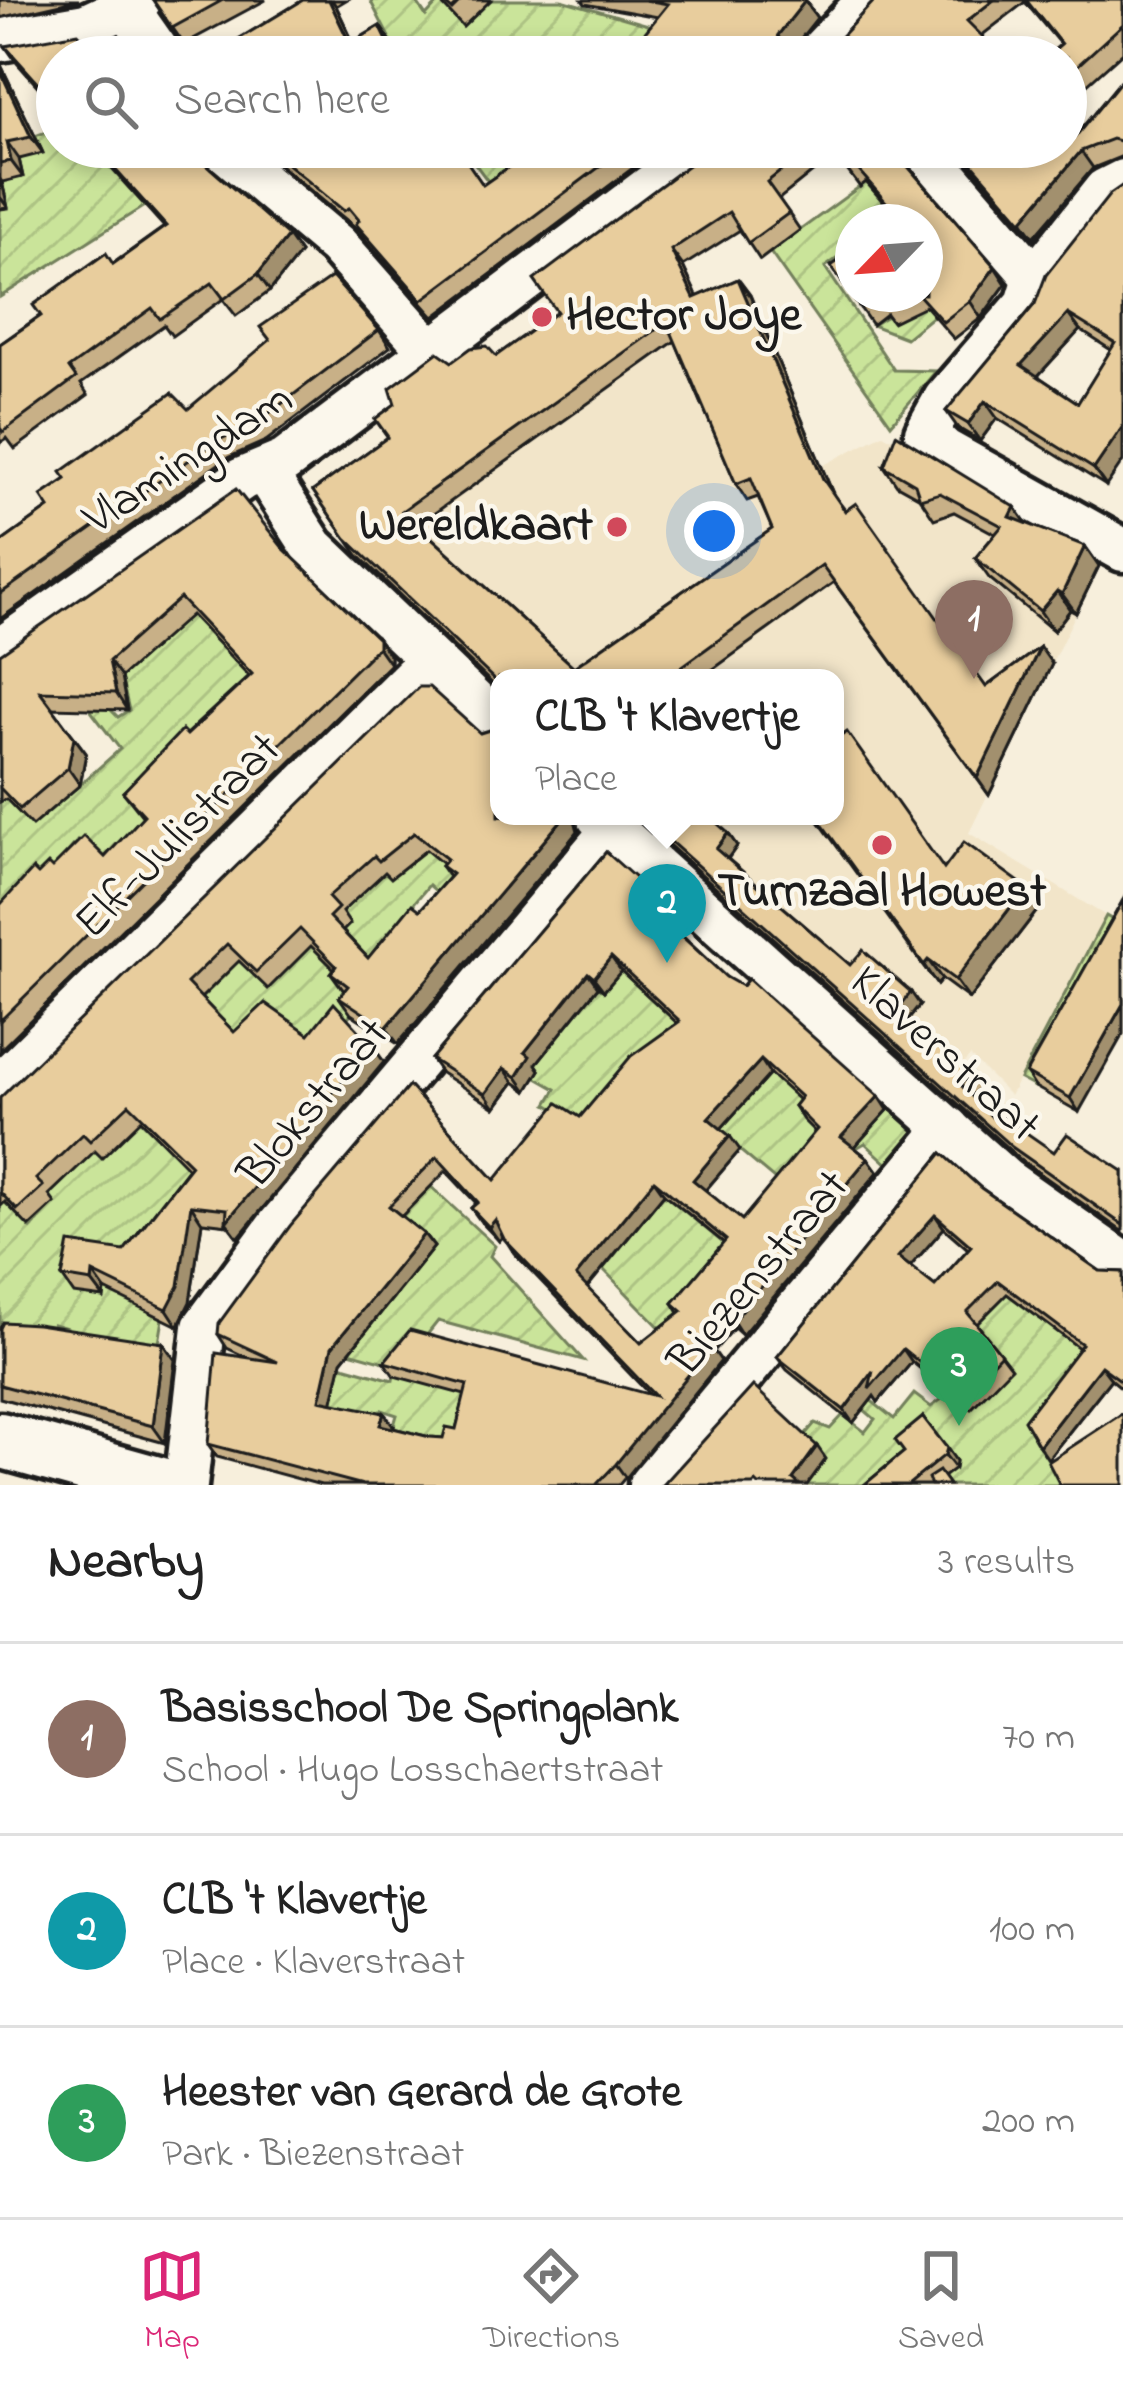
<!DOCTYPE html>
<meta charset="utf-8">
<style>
:root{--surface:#fff;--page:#f6f6f6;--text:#222;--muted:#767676;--line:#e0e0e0;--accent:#db2777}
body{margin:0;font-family:"Indie Flower",sans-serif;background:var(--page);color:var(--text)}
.compass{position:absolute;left:835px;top:204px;width:108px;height:108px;border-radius:50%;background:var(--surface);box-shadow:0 6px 18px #0003;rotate:245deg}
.you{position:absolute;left:714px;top:531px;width:42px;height:42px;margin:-30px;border:9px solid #fff;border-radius:50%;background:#1a73e8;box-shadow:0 0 0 18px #1a73e833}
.badge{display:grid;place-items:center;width:78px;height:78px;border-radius:50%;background:var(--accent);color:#fff;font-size:39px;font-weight:700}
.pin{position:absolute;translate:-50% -99px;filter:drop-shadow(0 3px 6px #0008)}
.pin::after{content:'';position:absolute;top:63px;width:42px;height:36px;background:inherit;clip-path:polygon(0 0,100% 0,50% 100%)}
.popup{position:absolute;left:490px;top:669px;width:354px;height:156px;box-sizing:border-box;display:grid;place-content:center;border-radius:24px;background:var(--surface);filter:drop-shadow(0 3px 9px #0005);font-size:39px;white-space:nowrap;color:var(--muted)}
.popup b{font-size:45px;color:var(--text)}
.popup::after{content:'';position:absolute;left:50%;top:100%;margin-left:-24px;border:24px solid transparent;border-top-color:var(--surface)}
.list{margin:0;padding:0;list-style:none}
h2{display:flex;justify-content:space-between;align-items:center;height:156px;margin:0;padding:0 48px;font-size:51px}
h2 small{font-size:39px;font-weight:400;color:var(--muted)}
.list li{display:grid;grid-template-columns:78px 1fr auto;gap:36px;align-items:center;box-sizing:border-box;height:192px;padding:0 48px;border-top:3px solid var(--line)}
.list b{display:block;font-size:45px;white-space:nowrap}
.list p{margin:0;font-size:39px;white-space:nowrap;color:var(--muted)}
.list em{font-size:39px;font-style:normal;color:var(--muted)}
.icon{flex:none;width:66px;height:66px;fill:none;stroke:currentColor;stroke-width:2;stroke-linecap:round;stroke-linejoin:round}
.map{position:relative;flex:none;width:1123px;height:1485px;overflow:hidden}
.search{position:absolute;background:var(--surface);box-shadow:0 6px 18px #0003;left:36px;right:36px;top:36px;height:132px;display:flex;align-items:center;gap:30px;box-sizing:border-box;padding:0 42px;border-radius:66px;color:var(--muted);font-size:45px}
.sheet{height:732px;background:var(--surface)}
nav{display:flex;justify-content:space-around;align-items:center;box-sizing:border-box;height:168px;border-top:3px solid var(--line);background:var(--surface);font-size:33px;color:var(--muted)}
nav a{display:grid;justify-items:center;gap:6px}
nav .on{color:var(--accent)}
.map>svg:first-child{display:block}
.built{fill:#f2e5c9}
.garden{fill:url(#garden-furrows);stroke:#73805b;stroke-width:3}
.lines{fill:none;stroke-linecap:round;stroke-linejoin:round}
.minor-casing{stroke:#1c1c1c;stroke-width:51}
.major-casing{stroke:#1c1c1c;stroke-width:63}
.minor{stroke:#fbf7ec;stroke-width:42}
.major{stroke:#fbf7ec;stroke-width:54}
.wall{fill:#c8b087;stroke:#1c1c1c;stroke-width:3;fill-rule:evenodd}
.shaded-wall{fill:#a2906e;stroke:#1c1c1c;stroke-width:3}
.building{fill:#e8cd9d;stroke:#1c1c1c;stroke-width:3;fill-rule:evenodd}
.poi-dot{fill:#d1495b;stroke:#fbf7ec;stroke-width:4.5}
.labels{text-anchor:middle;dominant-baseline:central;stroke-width:9;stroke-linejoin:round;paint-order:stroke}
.poi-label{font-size:48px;font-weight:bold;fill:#1c1c1c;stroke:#fbf7ec;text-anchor:start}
.street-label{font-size:48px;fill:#1c1c1c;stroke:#fbf7ec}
</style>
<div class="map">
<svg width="1123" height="1485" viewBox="0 0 1123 1485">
<defs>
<pattern id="garden-furrows" width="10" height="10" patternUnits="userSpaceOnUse" patternTransform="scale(3)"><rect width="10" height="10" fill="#cae49a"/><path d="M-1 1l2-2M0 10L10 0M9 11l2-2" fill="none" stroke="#adc384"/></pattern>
</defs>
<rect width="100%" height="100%" fill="#f7efdc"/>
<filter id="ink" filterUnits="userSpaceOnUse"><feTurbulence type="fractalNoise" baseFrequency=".00833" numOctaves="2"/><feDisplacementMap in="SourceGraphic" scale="24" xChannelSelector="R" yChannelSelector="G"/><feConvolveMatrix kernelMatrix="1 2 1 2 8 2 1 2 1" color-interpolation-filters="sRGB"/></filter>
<g filter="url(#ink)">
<path class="built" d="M750 295 822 466 883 434 1102 560 969 833 1106 916 1010 1096 970 1056 937 1096 885 1048 919 1006 888 979 854 1020 627 816H835V678H499V700L372 584 382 573 360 545 354 549 325 508 400 454 386 436Z"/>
<g class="garden">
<path d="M370 0H415L426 16 441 0H562L652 26 626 57H399Z"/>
<path d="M57 128V147H95L146 205 0 297V209L7 207 2 182 35 136Z"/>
<path d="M478 147H536L493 188 467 153Z"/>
<path d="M866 182 901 222H853V247L825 267 894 370 936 371 891 424 770 252Z"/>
<path d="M961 293 906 338 872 325 925 294Z"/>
<path d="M191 614 264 691 245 710 295 760 271 784 214 724 176 851 116 874 78 840 0 933V772L75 789 120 749 88 707 100 699 118 717 129 710 121 677Z"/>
<path d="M397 811 458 876 451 905 429 885 343 989 360 1003 340 1027 247 1050 194 1005 229 971 233 955 267 987 311 945 319 893Z"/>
<path d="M1106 916 1123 926 1035 1087 1020 1079Z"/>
<path d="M586 938 679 1025 587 1129 547 1104 556 1089 535 1077 540 1070 535 1066Z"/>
<path d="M770 1074 811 1111 861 1140 889 1108 920 1136 892 1168 865 1143 786 1189 718 1132Z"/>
<path d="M134 1114 203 1182 139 1306 163 1319 156 1361 63 1350 67 1328 53 1324 44 1365 0 1348V1198L31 1228 54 1203 39 1187 95 1151 102 1157Z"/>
<path d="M426 1182 495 1246 490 1256 583 1360 438 1321 403 1365 468 1385 452 1444 390 1439 397 1415 382 1410 379 1423 330 1414 336 1364 393 1380 396 1365 349 1352 398 1219Z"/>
<path d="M664 1194 739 1256 672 1340 603 1269Z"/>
<path d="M992 1271 1091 1356 1033 1433 1062 1485H808L803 1437 815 1423 830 1429 843 1415 865 1432 875 1419 842 1391 849 1383 894 1419 914 1394 931 1407 953 1391 957 1317Z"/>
</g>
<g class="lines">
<g class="minor-casing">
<g id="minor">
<path d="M127 7 162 57"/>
<path d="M0 40 86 25 140 0"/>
<path d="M815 57 869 0"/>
<path d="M221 147 337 245 431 352"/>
<path d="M922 147 1035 278"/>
<path d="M1123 181 1105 190 1035 278 1027 304 945 399 926 433 944 450 1123 550"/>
<path d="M264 471 313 547 499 725"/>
<path d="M0 650 242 479 285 461 703 147"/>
<path d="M598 816 1005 1180 1123 1263"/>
<path d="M0 1085 429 661"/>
<path d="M186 1485 204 1327 280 1224 613 829"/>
<path d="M650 1485 948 1128"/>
</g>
</g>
<g class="major-casing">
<path id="major" d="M0 1440 161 1485"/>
</g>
<use href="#minor" class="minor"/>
<use href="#major" class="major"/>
</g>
<g class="wall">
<path d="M0 0H79L0 18Z"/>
<path d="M153 0H266L184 44Z"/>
<path d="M303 0H346L336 6 353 42 380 26 398 57H209Z"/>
<path d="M438 0H491L463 27Z"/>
<path d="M582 0H805L817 18 790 52 658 17 585 4Z"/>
<path d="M875 0H1123V52L1066 103V57L1060 44 1025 2 981 36 998 57H822Z"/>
<path d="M5 46 57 57V108L17 63Z"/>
<path d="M0 63 43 153 19 159 23 177 2 182 8 208 0 209Z"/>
<path d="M1123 78V156L1093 168 1034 237 956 147H1066Z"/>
<path d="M92 147H186L288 236 300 253 270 291 236 316 223 299 172 336 164 325 81 384 88 395 15 449 7 438 0 443V344L164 227Z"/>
<path d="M258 147H475L463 156 483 185 523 157 519 147H661L434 317 367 241 357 227 356 228Z"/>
<path d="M708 147H898L897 151 899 156 995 267 1006 284 981 318 954 339 925 306 892 322 886 314 872 325 831 266 853 294H925L898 219 866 182 860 187 835 154 779 199 800 230 760 260 740 230 683 266 697 297 738 279 750 295 834 496 986 687 1040 647 1052 664 989 795 834 582 701 678H499V690L358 555 313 491 388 437 375 419 452 362 496 356 557 313ZM675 341 736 484 747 501 758 497 772 529 574 667 418 525Z"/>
<path d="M1123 185 1106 486 997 418 980 441 958 428 946 411 1035 304ZM1080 330 1111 350 1078 403 1038 376Z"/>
<path d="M379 330 390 347 266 441 227 458 0 619V543L188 409Z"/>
<path d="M884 466 1015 507 1027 524 1085 546 1099 566 1076 613 1070 610 1054 631 989 578 975 558 995 534 954 512 934 519 920 498 897 485Z"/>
<path d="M283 548 378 639 390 656V664L0 1050V905L38 874 52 868 105 857 143 817 123 792 249 676 191 615 121 677 127 710 52 708 86 753 80 785 32 826 6 799 0 802V654Z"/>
<path d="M480 733 499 816H574L578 831 398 1044 351 1014 339 997 344 991 331 973 334 969 311 946 268 989 239 961 201 998 234 1032 309 1034 372 1045 384 1062 238 1238 228 1225 202 1222 190 1302 178 1326 105 1290 104 1298 74 1294 62 1277 124 1251 188 1168 141 1120 102 1158 95 1151 49 1195 55 1203 29 1227 5 1202 0 1207V1098ZM426 850 443 864 441 866 449 877 420 910 368 958 343 931 350 924 342 912 385 872 391 878Z"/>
<path d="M642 816 728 833 737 846 728 859 850 965 920 1005 907 1022 972 1074 981 1088 971 1095 992 1117 1054 1152 1123 1171V1232L1021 1160 651 829Z"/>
<path d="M815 816 944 869 1040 907 969 999 942 979 937 985Z"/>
<path d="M606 852 682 925 677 931 726 977 879 1096 888 1110 854 1147 868 1158 878 1172 742 1335 734 1328 714 1351 721 1361 619 1485H321L217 1457 208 1444 248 1358 227 1348 218 1334 409 1086 495 1180 580 1117 677 1023 621 971 604 991 598 987 536 1064 540 1070 527 1091 514 1082 495 1108 441 1073 431 1059ZM770 1074 799 1100 794 1106 803 1120 815 1132 742 1220 705 1191 740 1150 721 1128ZM446 1171 476 1203 471 1208 481 1222 499 1241 503 1236 514 1253 650 1395 384 1362 394 1376 465 1395 456 1429 443 1438 430 1437 393 1428 394 1426 332 1403 342 1361 434 1247 424 1234 402 1216ZM664 1194 724 1243 673 1303 679 1313 641 1343 587 1288Z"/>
<path d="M1123 900 1079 1112 1035 1087 1026 1073Z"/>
<path d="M942 1153 981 1188 1100 1271 1123 1272V1389L1111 1379 1048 1459 1079 1348 1007 1294 977 1324 1011 1368 971 1409 912 1362 878 1402 874 1396 853 1423 787 1370 777 1357ZM944 1228 968 1249 935 1286 910 1267Z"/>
<path d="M0 1328 163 1343 175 1360 165 1443 0 1398Z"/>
<path d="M923 1417 956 1461 955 1468 943 1477 949 1485H864L904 1452Z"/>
</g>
<g class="shaded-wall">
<path d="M329 0H332L336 6 360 57 350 44Z"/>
<path d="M805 1 817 18 790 52 791 57H785L778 35Z"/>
<path d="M380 26 392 43 398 57H395Z"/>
<path d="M0 63 43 153 31 137 0 70Z"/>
<path d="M7 142 19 159 23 177 11 161Z"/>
<path d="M1081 151 1093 168 1034 237 1022 221Z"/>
<path d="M0 179 2 182 8 208 0 197Z"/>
<path d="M288 236 300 253 270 291 258 274Z"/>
<path d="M671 250 683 266 706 315 694 298Z"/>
<path d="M995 267 1006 284 981 318 970 301Z"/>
<path d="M738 279 750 295 834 496 823 479Z"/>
<path d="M1068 314 1080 330 1033 381 1021 365Z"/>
<path d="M985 401 997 418 980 441 968 424Z"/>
<path d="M1123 426V461L1106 486 1094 469Z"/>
<path d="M1015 507 1029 527 1010 517Z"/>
<path d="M1085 546 1099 566 1076 613 1062 594Z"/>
<path d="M1057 591 1070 610 1054 631 1040 611Z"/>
<path d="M378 639 390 656V664L378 647Z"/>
<path d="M1040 647 1052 664 989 795 977 778Z"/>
<path d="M109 661 121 677 127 710 116 693Z"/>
<path d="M74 737 86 753 80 785 68 768Z"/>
<path d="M565 816H574L578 831 398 1044 386 1028Z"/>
<path d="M728 833 737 846 725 862 716 849Z"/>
<path d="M1026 887 1040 907 969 999 955 980Z"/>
<path d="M672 911 682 925 674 934 664 920Z"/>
<path d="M611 957 621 971 604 991 594 978Z"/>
<path d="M928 960 942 979 937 985 924 965Z"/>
<path d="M588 973 598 987 536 1064 540 1070 527 1091 517 1077 525 1052Z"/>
<path d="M911 992 920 1005 904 1025 895 1012Z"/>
<path d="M1123 1004V1034L1079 1112 1070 1098Z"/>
<path d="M372 1045 384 1062 238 1238 226 1222Z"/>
<path d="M761 1060 770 1074 718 1132 708 1118Z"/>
<path d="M504 1068 514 1082 495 1108 485 1094Z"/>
<path d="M879 1096 888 1110 851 1151 841 1137Z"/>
<path d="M730 1136 740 1150 702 1194 693 1180Z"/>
<path d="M868 1158 878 1172 742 1335 733 1321Z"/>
<path d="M654 1180 664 1194 585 1290 576 1276Z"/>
<path d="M191 1205 202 1222 190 1302 178 1326 167 1309Z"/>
<path d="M935 1215 944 1228 907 1270 898 1257Z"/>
<path d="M495 1220 505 1234 499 1241 489 1227Z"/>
<path d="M424 1234 434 1247 342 1361 330 1414 320 1400 332 1347Z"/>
<path d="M93 1273 105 1290 104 1298 92 1282Z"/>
<path d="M724 1314 734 1328 714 1351 721 1361 626 1478 616 1464 703 1339Z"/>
<path d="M163 1343 175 1360 165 1443 153 1426Z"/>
<path d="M903 1349 912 1362 878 1402 874 1396 853 1423 844 1410 873 1371Z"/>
<path d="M1101 1366 1111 1379 1048 1459 1039 1446Z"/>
<path d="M384 1413 394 1426 390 1439 380 1425Z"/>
<path d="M817 1446 826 1459 807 1485H798L793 1479Z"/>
<path d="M947 1448 956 1461 955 1468 945 1455Z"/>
</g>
<g class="building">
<path d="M153 0H223L172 28Z"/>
<path d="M303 0H329L350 44 380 26 395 57H354L352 53 346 57H209Z"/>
<path d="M441 0H462L452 10Z"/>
<path d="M645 0H805V1L778 35 785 57H625L668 4Z"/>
<path d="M875 0H994L967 21 989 43 971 57H822Z"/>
<path d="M1026 0H1123V24L1066 76V57H1046L1061 44Z"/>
<path d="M78 33 100 57H57V104L5 46Z"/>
<path d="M616 49 622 57H607Z"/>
<path d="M0 70 31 137 7 142 11 161 0 163Z"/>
<path d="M1123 78V142L1112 139 1081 151 1022 221 958 147H1066V126L1076 136Z"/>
<path d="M95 147H186L288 236 258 274 224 299 212 283 160 319 152 308 69 368 76 378 3 432 0 428V344L41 316 33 305 106 253 113 264 166 226Z"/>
<path d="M267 147H457L483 185 523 157 519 147H626L422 300 356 224 359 220 349 208 344 211Z"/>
<path d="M708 147H811L767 182 789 213 748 243 729 212 671 250 694 298 738 279 823 479 845 511 856 503 986 687 1040 647 977 778 822 565 666 678H499V684L346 538 313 491 388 437 375 419 395 404 390 388 438 352 452 362 471 348 487 346 496 356 557 312 534 280 707 151ZM667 322 736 484 751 478 772 529 574 667 402 511Z"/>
<path d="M831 147H891L995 267 970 301 943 322 918 294H925V222H895L900 218 854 165 848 170Z"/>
<path d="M1123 185V426L1094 469 985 401 968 424 946 411 1035 304 1046 275 1110 194ZM1068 314 1115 343 1078 403 1021 365Z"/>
<path d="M853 251V294H903L880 305 875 297 860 308 831 266Z"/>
<path d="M332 277 379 330 255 424 216 441 0 594V543L49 508 41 496 66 479 61 472 172 393 188 409 270 340 260 327Z"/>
<path d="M896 434 1015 507 1010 517 1085 546 1062 594 1057 591 1040 611 975 558 1002 526 940 493 920 499 915 484 884 466Z"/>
<path d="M236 489 283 548 378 639V647L0 1021V905L33 869 38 874 48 864 52 868 84 836 105 857 144 815 123 792 182 730 187 735 252 674 180 598 109 661 116 693 40 691 74 737 68 768 20 809 0 788V654Z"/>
<path d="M419 687H429L480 733 499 727V816H565L386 1028 339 997 348 986 331 973 336 966 300 929 256 972 227 944 187 983 234 1032 265 1003 309 1034 334 1003 372 1045 226 1222 227 1209 191 1205 179 1286 167 1309 93 1273 92 1282 62 1277 69 1243 124 1251 191 1165 129 1104 90 1141 83 1134 36 1179 43 1186 17 1210 0 1192V1098ZM414 833 447 859 441 866 452 874 420 910 412 904 368 958 329 917 338 908 328 897 374 856 379 861Z"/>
<path d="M847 732 944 869 964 842 1026 887 955 980 928 960 924 965 816 816H835V740Z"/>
<path d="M642 816H709L728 833 716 849 850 965 863 950 911 992 895 1012 972 1074 960 1084 992 1117 998 1113 1054 1152 1067 1134 1123 1171V1225L1012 1147Z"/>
<path d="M606 852 672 911 664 920 726 977 742 986 748 979 879 1096 841 1137 868 1158 733 1321 724 1314 703 1339 711 1347 616 1464 596 1485H363L208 1444 216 1353 278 1362 218 1334 219 1323 290 1226 409 1086 495 1180 558 1103 580 1117 631 1056 680 1021 611 957 594 978 588 973 525 1052 530 1056 517 1077 504 1068 485 1094 431 1059ZM761 1060 801 1097 794 1106 817 1129 742 1220 693 1180 730 1136 708 1118ZM437 1157 478 1202 471 1208 489 1227 495 1220 504 1239 655 1396 410 1330 384 1362 467 1385 456 1429 446 1427 443 1438 430 1437 380 1425 384 1413 320 1400 332 1347 424 1234 389 1206ZM654 1180 726 1240 673 1303 682 1311 641 1343 576 1276Z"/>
<path d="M1123 900V1004L1070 1098 1026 1073Z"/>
<path d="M942 1153 981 1188 1100 1271 1123 1272V1382L1101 1366 1039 1446 1024 1420 1082 1344 998 1281 967 1312 1001 1354 961 1396 903 1349 869 1389 873 1371 844 1410 777 1357ZM935 1215 971 1246 935 1286 898 1257Z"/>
<path d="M3 1322 37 1324 163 1343 153 1426 0 1385V1328Z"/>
<path d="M753 1386 817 1446 793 1479 800 1485H759L756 1482 753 1485H663Z"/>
<path d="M1123 1413V1485H1060L1048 1462Z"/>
<path d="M923 1417 947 1448 945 1455 908 1485H864L904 1452 895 1440Z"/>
<path d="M939 1471 949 1485H931L928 1478Z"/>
</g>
</g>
<g class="poi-dot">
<circle cx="542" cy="317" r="12"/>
<circle cx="617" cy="527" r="12"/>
<circle cx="882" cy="845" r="12"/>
</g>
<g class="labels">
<g class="poi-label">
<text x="566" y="317">Hector Joye</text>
<text x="593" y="527" text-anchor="end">Wereldkaart</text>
<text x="882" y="893" text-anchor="middle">Turnzaal Howest</text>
</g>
<g class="street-label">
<text transform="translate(189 460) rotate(-33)">Vlamingdam</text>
<text transform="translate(179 837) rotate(-45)">Elf-Julistraat</text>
<text transform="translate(944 1055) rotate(42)">Klaverstraat</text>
<text transform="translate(315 1104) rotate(-50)">Blokstraat</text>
<text transform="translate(760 1274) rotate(-50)">Biezenstraat</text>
</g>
</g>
</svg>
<svg class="compass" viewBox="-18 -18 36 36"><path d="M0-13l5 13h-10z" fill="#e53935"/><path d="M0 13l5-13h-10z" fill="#767676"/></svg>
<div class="you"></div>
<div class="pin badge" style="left:974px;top:679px;background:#8d6e63">1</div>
<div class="pin badge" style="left:667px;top:963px;background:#0f9aa8">2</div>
<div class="popup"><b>CLB 't Klavertje</b>Place</div>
<div class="pin badge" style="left:959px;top:1426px;background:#2e9e5b">3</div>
<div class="search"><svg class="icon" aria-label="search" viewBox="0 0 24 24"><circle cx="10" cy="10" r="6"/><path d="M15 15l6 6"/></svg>Search here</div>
</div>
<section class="sheet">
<h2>Nearby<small>3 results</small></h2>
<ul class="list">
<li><span class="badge" style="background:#8d6e63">1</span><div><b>Basisschool De Springplank</b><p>School · Hugo Losschaertstraat</p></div><em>70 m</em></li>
<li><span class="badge" style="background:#0f9aa8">2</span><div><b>CLB 't Klavertje</b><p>Place · Klaverstraat</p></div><em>100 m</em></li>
<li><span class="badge" style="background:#2e9e5b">3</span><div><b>Heester van Gerard de Grote</b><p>Park · Biezenstraat</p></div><em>200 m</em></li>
</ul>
</section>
<nav>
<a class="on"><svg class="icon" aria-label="map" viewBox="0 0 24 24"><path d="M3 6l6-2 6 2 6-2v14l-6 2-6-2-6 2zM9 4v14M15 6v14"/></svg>Map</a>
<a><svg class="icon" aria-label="directions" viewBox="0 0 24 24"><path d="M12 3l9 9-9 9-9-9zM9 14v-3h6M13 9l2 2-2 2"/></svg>Directions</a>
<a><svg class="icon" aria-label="saved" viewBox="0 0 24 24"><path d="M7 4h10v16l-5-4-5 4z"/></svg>Saved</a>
</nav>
